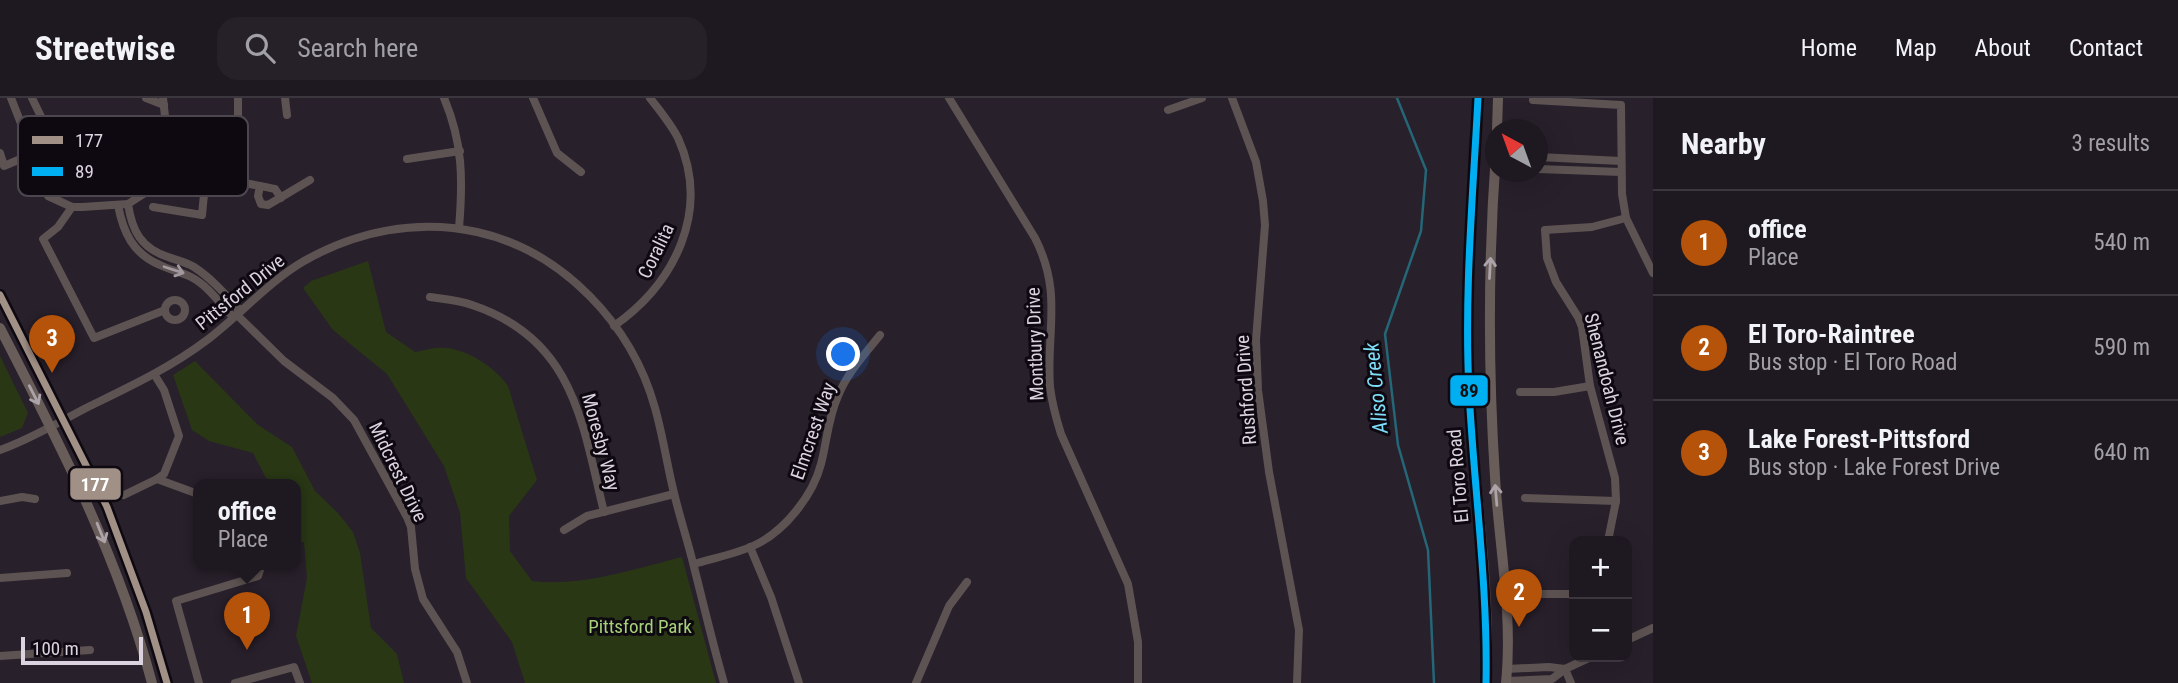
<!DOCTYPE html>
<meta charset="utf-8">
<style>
:root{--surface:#1e1820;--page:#262129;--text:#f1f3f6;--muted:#a1a0a5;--line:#3c373e;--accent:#b45309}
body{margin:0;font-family:"Roboto Condensed",sans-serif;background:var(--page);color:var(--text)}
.controls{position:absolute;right:21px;bottom:21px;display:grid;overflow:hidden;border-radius:14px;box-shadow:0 7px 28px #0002}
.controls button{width:63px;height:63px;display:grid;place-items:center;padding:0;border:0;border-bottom:2px solid var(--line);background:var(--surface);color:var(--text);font:35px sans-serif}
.compass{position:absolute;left:1485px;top:21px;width:63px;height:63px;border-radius:50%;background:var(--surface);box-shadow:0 7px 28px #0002;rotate:319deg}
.scale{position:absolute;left:21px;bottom:18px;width:122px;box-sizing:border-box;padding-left:7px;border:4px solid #dbd3e0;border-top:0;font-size:19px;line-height:24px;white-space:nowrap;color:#dbd3e0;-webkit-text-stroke:5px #0e0911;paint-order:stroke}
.you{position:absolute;left:844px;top:257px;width:24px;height:24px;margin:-18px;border:5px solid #fff;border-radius:50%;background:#1a73e8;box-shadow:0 0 0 10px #1a73e833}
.badge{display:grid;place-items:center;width:46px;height:46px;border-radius:50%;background:var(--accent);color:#fff;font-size:23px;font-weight:700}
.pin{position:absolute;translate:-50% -58px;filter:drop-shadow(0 2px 4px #0008)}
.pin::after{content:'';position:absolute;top:37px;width:24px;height:21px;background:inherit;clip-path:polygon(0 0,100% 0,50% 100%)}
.popup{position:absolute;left:193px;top:381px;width:108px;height:91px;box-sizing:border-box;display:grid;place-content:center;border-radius:14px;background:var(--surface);filter:drop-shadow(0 2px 5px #0005);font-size:23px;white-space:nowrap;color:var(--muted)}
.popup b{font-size:26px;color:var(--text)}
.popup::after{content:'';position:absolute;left:50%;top:100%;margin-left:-14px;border:14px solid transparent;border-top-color:var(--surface)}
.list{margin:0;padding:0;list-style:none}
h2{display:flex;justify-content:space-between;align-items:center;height:91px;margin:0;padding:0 28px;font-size:30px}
h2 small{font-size:23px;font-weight:400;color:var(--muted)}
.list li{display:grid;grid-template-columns:46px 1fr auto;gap:21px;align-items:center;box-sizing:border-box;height:105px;padding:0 28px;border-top:2px solid var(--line)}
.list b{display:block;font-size:26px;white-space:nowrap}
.list p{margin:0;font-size:23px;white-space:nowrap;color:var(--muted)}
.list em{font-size:23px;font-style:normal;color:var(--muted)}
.icon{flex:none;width:38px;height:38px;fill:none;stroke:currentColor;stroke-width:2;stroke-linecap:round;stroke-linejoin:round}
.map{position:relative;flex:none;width:1653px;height:585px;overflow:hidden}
header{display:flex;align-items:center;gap:42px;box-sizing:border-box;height:98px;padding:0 35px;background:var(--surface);border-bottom:2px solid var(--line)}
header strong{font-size:33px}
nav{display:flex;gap:38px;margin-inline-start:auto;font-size:24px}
.search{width:490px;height:63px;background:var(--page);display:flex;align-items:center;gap:18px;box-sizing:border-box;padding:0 24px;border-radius:21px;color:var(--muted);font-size:26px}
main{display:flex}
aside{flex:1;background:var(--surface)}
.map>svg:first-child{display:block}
.green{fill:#293715}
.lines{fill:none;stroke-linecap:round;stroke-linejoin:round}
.stream{stroke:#256677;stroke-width:2.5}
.minor{stroke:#5d5352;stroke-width:8}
.major{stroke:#695d5a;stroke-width:10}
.bus-1-casing{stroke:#0e0911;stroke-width:12}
.bus-2-casing{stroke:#0e0911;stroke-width:12}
.bus-1{stroke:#a19086;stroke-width:7}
.bus-2{stroke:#00aff2;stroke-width:7}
.oneway{stroke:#ada4aa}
.oneway2{stroke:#a299a0}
.labels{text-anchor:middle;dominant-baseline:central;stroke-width:6;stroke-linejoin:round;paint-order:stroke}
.street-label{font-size:19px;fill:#dbd3e0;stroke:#0e0911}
.park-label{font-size:19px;fill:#a7d179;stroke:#0e0911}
.water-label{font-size:21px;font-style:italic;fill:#7ddff9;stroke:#0e0911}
.key{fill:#0e0911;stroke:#4c464f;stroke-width:2}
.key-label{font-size:19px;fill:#dbd3e0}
.line-badge{stroke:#0e0911;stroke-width:2.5}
.badge-label{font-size:19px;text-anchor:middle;font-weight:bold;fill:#fff}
.pale-badge-label{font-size:19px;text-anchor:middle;font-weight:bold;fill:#111}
</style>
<header>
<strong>Streetwise</strong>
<div class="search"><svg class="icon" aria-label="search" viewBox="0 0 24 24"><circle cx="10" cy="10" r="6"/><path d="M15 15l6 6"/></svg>Search here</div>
<nav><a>Home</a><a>Map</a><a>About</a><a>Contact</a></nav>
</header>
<main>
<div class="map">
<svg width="1653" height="585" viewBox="0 0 1653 585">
<rect width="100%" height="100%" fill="#28202b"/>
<g class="green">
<path d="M368 163 386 234 415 254C422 253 430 250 437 250 463 248 494 268 508 288L537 382 509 418 510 453 532 483C582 489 634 471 682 459L716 585H525L512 544 466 480 460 415 444 368 387 276 333 232 303 190 311 183Z"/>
<path d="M0 258 28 315 22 330 0 339Z"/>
<path d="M195 263 258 327 292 349 315 393 338 415 353 434 360 455 371 530 397 556 404 585H312L296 538 307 480 304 444H296V386H273L266 380 253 355 209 343 192 332 173 277Z"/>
</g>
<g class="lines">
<path class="stream" d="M1397 0 1426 72 1421 133 1385 236 1398 347 1428 452 1434 585"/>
<g class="minor">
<path d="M11 0 22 28 27 50 48 98 72 109H82L128 106 145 95 161 76 169 55 163 0"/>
<path d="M146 0 164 7"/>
<path d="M238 0V28"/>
<path d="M285 0 287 17"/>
<path d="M444 0C463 45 463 82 459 130"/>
<path d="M533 0 557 55 581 74"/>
<path d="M949 0 1035 140C1063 195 1046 234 1050 289 1052 305 1056 320 1061 336L1128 486 1138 544V585"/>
<path d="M1232 0 1256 64 1263 103 1265 127 1256 242 1258 292 1269 374 1299 532 1297 585"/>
<path d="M1533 2 1621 7 1622 96 1626 120 1653 175"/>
<path d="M1168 12 1202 0"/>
<path d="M24 37 45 27 32 0"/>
<path d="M0 55 4 68 30 57"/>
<path d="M1538 59 1621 63"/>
<path d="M407 61 460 53"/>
<path d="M1538 71 1621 74"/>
<path d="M161 76C188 88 214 83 242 85 253 86 265 89 275 91L281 100"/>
<path d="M260 88 258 98 261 106 268 107 310 82"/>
<path d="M128 106C132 133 141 150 168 159 176 162 186 164 194 169 211 180 224 195 238 210V218"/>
<path d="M118 107C123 134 133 156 160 167 170 172 181 174 191 179 207 187 219 204 231 217L238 218 284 263 333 300 354 322 407 419 411 429 415 471 423 501 457 554 467 585"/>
<path d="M72 109 58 129 43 141 94 240 165 212"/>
<path d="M153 109 202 117 205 86"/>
<path d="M430 199C444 201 459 202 472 207 574 241 582 324 604 414"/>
<circle cx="175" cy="212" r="10"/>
<path d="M614 228C675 185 711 113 678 40 671 26 660 13 650 0"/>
<path d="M154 276 164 292 179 338 164 376 157 381 198 396"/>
<path d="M1520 294H1554L1590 288"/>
<path d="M0 352C31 341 59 324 88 309 129 289 170 270 207 242 240 217 268 184 304 163 357 133 417 121 477 134 563 153 632 227 655 310 663 338 667 367 674 395 680 420 688 444 694 469 704 508 713 547 724 585"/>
<path d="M124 397 157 381"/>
<path d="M1525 400 1616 403"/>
<path d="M0 403 22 399 35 401"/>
<path d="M564 432 587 418 674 396"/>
<path d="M1608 443 1616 403 1615 380 1590 288 1582 229 1578 219 1556 184 1547 160 1545 132 1592 129 1626 120"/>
<path d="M750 449 771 499 799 585"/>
<path d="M694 466C714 460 736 456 755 447 785 433 813 397 821 366 827 343 828 320 838 298 847 275 865 256 880 237"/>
<path d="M0 480 67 475"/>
<path d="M1540 496H1574"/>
<path d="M1627 542 1653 530"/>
<path d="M0 558 90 552"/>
<path d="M1507 571 1549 569 1565 571"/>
<path d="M1565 571 1571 585"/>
<path d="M1506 583 1552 581 1565 571 1591 559"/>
<path d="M199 585 176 503 258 478 262 466"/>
<path d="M235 585 294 569 300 585"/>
<path d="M916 585 949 508 967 484"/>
</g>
<g class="major">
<path d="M1478 0C1473 97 1464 196 1469 293 1474 390 1491 487 1486 585"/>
<path d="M1497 32 1498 0"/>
<path d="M1496 55C1488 163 1488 270 1495 379 1499 447 1513 516 1506 585"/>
<path d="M0 197 107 409 146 514 167 585"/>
<path d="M0 230C60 346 118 458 152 585"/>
</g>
<g class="bus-1-casing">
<path id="bus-1" d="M0 197 107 409 146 514 167 585"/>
</g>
<g class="bus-2-casing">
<path id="bus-2" d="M1478 0C1473 97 1464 195 1469 293 1474 391 1488 487 1486 585"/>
</g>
<use href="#bus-1" class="bus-1"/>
<use href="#bus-2" class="bus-2"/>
</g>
<defs><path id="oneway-shaft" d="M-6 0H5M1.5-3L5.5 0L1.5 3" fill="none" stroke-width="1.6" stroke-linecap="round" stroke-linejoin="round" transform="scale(1.75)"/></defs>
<g class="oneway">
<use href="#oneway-shaft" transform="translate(1490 170) rotate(-87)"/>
<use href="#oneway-shaft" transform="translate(34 297) rotate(63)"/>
<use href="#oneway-shaft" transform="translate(1496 397) rotate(-95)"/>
<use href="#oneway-shaft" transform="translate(101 435) rotate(68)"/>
</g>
<use class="oneway2" href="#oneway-shaft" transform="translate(174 172) rotate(18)"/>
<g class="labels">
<g class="street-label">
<text transform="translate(656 153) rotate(-64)">Coralita</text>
<text transform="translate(240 194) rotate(-39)">Pittsford Drive</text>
<text transform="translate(1035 246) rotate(-92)">Montbury Drive</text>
<text transform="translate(1607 281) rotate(76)">Shenandoah Drive</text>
<text transform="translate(1246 292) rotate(-94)">Rushford Drive</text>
<text transform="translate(813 333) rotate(-71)">Elmcrest Way</text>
<text transform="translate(601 344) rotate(75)">Moresby Way</text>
<text transform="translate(398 374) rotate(64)">Midcrest Drive</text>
<text transform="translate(1458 378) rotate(-95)">El Toro Road</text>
</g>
<g class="park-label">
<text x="640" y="528">Pittsford Park</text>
</g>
<g class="water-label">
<text transform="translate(1376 290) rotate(-96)">Aliso Creek</text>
</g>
</g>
<rect x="18" y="18" width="230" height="80" rx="10" class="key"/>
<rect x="32" y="38" width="31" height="8" fill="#a19086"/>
<rect x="32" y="69" width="31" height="9" fill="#00aff2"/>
<g class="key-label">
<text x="75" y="49">177</text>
<text x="75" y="80">89</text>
</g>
<g class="line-badge">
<rect x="1449" y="276" width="40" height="33" rx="7" fill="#00aff2"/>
<rect x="69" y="369" width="53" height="34" rx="7" fill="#a19086"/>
</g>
<g class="badge-label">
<text x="95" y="393">177</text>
</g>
<g class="pale-badge-label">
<text x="1469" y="299">89</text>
</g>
</svg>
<div class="controls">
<button>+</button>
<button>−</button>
</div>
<svg class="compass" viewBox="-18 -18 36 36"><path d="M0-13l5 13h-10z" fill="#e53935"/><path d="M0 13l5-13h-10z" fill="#a1a0a5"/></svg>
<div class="scale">100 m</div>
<div class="you"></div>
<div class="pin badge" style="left:247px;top:552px">1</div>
<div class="popup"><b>office</b>Place</div>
<div class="pin badge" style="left:1519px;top:529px">2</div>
<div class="pin badge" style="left:52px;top:275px">3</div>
</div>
<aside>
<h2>Nearby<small>3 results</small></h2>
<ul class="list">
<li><span class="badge">1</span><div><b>office</b><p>Place</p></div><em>540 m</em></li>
<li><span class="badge">2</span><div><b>El Toro-Raintree</b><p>Bus stop · El Toro Road</p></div><em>590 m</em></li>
<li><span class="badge">3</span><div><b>Lake Forest-Pittsford</b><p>Bus stop · Lake Forest Drive</p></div><em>640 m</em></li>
</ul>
</aside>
</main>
